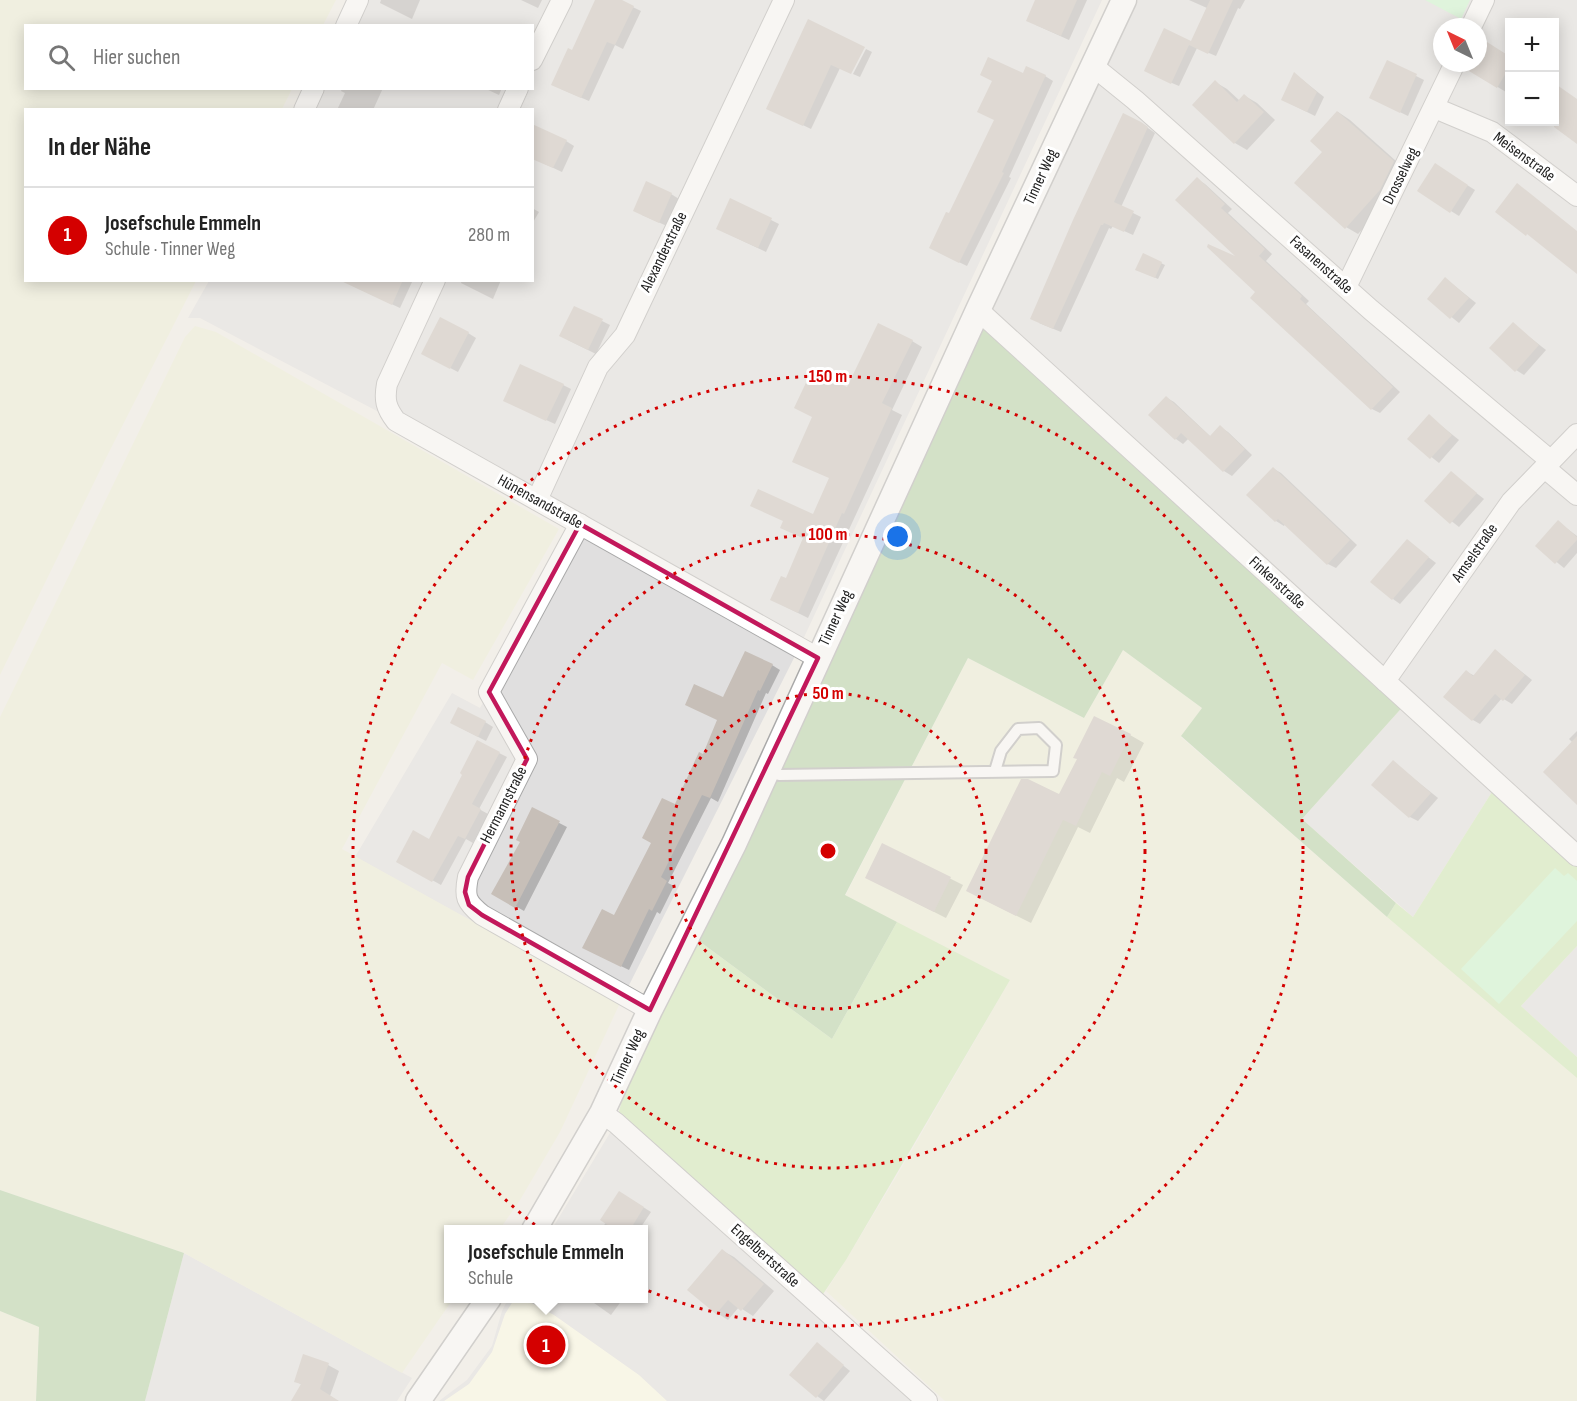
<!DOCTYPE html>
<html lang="de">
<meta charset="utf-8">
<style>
:root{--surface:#fff;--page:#f2f2f2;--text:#222;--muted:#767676;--line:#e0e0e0;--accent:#d40000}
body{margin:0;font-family:"Sofia Sans Condensed",sans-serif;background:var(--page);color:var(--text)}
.controls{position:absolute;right:18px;top:18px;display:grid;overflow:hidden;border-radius:0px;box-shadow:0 3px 15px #0003}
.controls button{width:54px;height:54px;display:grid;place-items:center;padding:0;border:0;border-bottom:2px solid var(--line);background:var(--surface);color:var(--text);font:30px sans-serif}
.compass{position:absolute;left:1433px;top:18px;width:54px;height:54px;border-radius:50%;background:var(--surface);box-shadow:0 3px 15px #0003;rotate:317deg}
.you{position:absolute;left:898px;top:537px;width:21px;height:21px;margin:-15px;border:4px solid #fff;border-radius:50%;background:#1a73e8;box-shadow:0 0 0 9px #1a73e833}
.badge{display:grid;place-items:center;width:39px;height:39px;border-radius:50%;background:var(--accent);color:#fff;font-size:20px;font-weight:700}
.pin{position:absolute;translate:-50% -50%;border:3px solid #fff;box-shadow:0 2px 6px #0006}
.popup{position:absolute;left:444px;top:1225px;width:204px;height:78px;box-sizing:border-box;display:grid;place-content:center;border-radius:0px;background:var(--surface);filter:drop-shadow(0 2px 4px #0005);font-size:20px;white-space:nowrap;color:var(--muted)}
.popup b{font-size:22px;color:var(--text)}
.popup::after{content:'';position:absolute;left:50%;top:100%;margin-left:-12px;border:12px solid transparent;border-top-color:var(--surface)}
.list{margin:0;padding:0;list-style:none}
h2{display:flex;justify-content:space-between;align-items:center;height:78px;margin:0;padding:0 24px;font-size:26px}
h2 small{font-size:20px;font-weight:400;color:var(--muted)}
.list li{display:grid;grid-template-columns:39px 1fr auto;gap:18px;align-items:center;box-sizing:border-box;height:96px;padding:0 24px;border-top:2px solid var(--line)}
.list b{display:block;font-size:22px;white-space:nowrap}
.list p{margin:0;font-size:20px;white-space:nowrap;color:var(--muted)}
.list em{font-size:20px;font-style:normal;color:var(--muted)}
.icon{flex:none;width:33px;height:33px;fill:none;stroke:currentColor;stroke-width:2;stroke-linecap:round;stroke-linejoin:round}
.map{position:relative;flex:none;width:1577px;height:1401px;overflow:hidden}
.search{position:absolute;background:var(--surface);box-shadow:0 3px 15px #0003;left:24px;top:24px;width:510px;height:66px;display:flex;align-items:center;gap:15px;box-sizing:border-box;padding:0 21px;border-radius:0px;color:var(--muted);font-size:22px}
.panel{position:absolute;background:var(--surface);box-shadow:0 3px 15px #0003;left:24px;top:108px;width:510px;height:174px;border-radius:0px}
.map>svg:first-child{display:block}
.residential{fill:#e0dfdf;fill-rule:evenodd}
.education{fill:#ffffe5}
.farmland{fill:#eef0d5}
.grass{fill:#cdebb0}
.forest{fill:#add19e}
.park{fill:#c8facc}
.shadow{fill:#0003}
.building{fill:#c7bfb8}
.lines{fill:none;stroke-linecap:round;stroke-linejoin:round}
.service-casing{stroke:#a9a9a9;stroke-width:14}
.minor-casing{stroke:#a9a9a9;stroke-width:22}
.tertiary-casing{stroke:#a9a9a9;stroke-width:27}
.service{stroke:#fff;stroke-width:10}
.minor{stroke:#fff;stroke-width:20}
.tertiary{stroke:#fff;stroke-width:24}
.marked{fill:none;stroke:#c2185b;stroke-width:4.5;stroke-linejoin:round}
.ring{fill:none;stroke:#d40000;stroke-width:3;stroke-dasharray:3 6}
.labels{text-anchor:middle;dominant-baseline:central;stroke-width:6;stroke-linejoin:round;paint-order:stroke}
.street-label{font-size:16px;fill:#222;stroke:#fff}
.centre{fill:#d40000;stroke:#fff;stroke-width:3}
.ring-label{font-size:18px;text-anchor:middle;font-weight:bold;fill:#d40000;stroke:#fff;stroke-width:6;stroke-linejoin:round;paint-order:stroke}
</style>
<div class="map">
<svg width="1577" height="1401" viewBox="0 0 1577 1401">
<rect width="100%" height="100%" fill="#f2efe9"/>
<g class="residential">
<path d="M358 0H1102L799 648 620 1003 355 857 452 693 480 708 580 524 396 421 200 318H188L209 281 532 280V110L304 109 314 89 532 88V26L346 25Z"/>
<path d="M1138 0H1577V856L1497 784 1413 917 1302 819 1407 702 988 319ZM1510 22H1554V122H1510ZM1442 27H1478V63H1442Z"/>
<path d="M1577 946V1057L1521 1006Z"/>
<path d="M616 1123 927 1401H439L467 1380 492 1346 502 1311 508 1299 644 1298V1230L552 1229Z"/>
<path d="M184 1253 412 1378 397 1401H145Z"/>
</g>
<path class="education" d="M515 1298 524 1299 554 1315 639 1375 667 1401H444L469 1384 492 1352 505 1314Z"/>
<g class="farmland">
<path d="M0 0H336L323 25 26 26V88L292 89 282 109 26 110V280L196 281 107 456 0 675Z"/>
<path d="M195 326 216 332 559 529 473 680 442 663 342 849 620 1003 560 1132 520 1200 500 1229 448 1230V1298L453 1299 402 1373 184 1253 0 1190V717L185 337Z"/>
<path d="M1123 650 1202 708 1181 737 1387 917 1577 1078V1401H945L826 1291 846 1260 902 1167 1010 980 845 896 968 658 1084 718Z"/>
<path d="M0 1311 39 1327 36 1401H0Z"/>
</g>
<g class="grass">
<path d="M1497 784 1577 856V946L1521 1006 1577 1057V1078L1387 917 1396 903 1413 917Z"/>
<path d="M897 922 1010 980 846 1260 817 1303 616 1123 625 1088 699 941 832 1039Z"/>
</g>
<g class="forest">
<path d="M988 319 1407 702 1302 819 1396 903 1387 917 1181 736 1202 708 1123 650 1084 718 968 658 845 895 897 922 832 1039 699 941 747 846Z"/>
<path d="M0 1190 184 1253 145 1401H36L39 1327 0 1311Z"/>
</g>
<g class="park">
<path d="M1425 0H1470L1461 19Z"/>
<path d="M1555 868 1564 876 1568 873 1577 881V921L1499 1004 1461 969Z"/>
</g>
<g class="shadow">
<path d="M381 0H420L412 19 380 3Z"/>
<path d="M521 0H542L538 8Z"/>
<path d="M597 0H618L641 11 623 49 615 45 589 101 561 89 573 52Z"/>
<path d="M1037 0H1087L1069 40 1036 25Z"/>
<path d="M1189 0H1245L1240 9 1238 8 1216 56 1197 48 1179 86 1153 75 1191 43 1207 8Z"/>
<path d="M809 21 840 68 811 129 776 112Z"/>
<path d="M1488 44 1510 57V85L1506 92 1471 71 1476 63H1478V59Z"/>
<path d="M866 49 872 52 860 77 853 74Z"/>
<path d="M1388 62 1424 80 1408 116 1379 102Z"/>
<path d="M1295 74 1324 97 1315 116 1291 104Z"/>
<path d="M1023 75 1045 76 1053 81 1009 177 1011 178 967 266 938 252 950 215 995 120 994 81Z"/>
<path d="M1215 82 1227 89 1240 101 1245 96 1257 103 1275 120 1247 150 1235 143Z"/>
<path d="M342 88H383L373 110H337L345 93 341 91Z"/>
<path d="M484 88H502L499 95Z"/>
<path d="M1338 112 1350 120 1405 169 1392 197 1358 234 1346 227 1324 152Z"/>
<path d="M1141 123 1155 133 1121 207 1141 217 1133 235 1113 226 1111 229 1109 228 1061 332 1039 323Z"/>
<path d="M566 141 574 146 562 172 532 158Z"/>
<path d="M1443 170 1475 190 1459 216 1419 191Z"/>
<path d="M1197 179 1205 184 1232 209 1228 213 1272 254 1266 261 1309 301 1306 304 1400 392 1380 413 1372 409 1257 292Z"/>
<path d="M671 194 679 199 667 226 642 215Z"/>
<path d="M731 200 779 224 766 252 726 233Z"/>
<path d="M532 208 539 212 532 224Z"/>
<path d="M1144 255 1165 265 1158 279 1141 271Z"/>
<path d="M1446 279 1476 303 1459 323 1429 299Z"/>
<path d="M346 280H410L412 282 400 308 353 286Z"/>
<path d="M462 280H501L493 299 461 283Z"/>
<path d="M602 321 610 325 596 354 568 340Z"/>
<path d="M1513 324 1546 350 1524 375 1516 370Z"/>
<path d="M468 333 476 338 458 372 431 358Z"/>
<path d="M912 341 922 347 892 410 902 415 808 618 782 605 786 580 805 539 782 528 814 516 830 478 848 389Z"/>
<path d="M563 385 571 389 555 424 513 405Z"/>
<path d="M1167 398 1174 402 1211 437 1220 427 1228 432 1252 455 1232 476 1224 471 1189 438 1183 444 1176 439Z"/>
<path d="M1429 416 1459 440 1439 463 1409 439Z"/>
<path d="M1274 469 1281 473 1357 545 1336 568 1328 564 1285 524 1284 526 1276 521Z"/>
<path d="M1451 473 1484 499 1459 527 1426 501Z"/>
<path d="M1558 522 1577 536V553L1564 568 1537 546Z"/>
<path d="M1407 541 1436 563 1400 604 1393 599Z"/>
<path d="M1496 651 1532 680 1512 704 1502 698 1480 724 1473 720 1467 672 1475 676Z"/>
<path d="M772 665 780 670 768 694 766 693 718 802 711 798 668 883 674 886 660 914 657 912 629 970 592 952 615 917 704 756 718 720 724 699Z"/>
<path d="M485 722 493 727 486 741 459 727Z"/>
<path d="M1577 731V803L1573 743 1569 739Z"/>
<path d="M1130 735 1144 743 1124 782 1117 778 1090 833 1078 827 1031 923 981 898 1060 796Z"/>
<path d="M499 753 507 757 479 809 488 814 473 843 466 839 441 885 398 861 430 841 464 774Z"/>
<path d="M1393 762 1438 798 1418 821 1410 817Z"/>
<path d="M532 809 567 827 524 911 493 893 522 842Z"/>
<path d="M883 845 963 885 946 918 879 884Z"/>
<path d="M627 1197 651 1212 639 1230H600Z"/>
<path d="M723 1251 734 1257 774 1291 753 1316 739 1307 728 1320 717 1313 689 1290Z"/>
<path d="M587 1298H619L622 1300 611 1315Z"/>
<path d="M817 1344 850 1371 824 1401 817 1396Z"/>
<path d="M328 1365 339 1371 330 1396 338 1401H293L302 1385 296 1381Z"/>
</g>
<g class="building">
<path d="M595 0H622L634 6 615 45 607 42 581 98 551 85 568 48 572 50Z"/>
<path d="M1035 0H1077L1061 36 1026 21Z"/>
<path d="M1210 0H1233L1208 54 1189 45 1171 84 1144 71 1164 28 1191 41Z"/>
<path d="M808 19 865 47 851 74 831 65 803 126 766 109Z"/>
<path d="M1487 42 1509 56V68L1497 88 1469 71 1474 63H1478V56Z"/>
<path d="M988 57 1023 73 1026 66 1046 75 1002 172 1004 173 959 263 929 248 946 212 949 213 994 120 977 112 992 81 980 75Z"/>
<path d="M1387 60 1417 74 1400 113 1369 98Z"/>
<path d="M1294 72 1317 92 1307 112 1281 100Z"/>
<path d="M1215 80 1237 102 1244 94 1264 112 1234 144 1192 105Z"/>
<path d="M1554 83 1577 99V144L1554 127Z"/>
<path d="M1337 111 1394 161 1380 190 1345 229 1294 183 1322 152 1310 141Z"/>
<path d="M1123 113 1141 122 1148 127 1114 202 1134 211 1124 232 1104 223 1103 225H1101L1053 329 1030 319 1073 220Z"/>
<path d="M532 124 567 140 553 168 532 159Z"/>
<path d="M1435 163 1468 185 1450 213 1417 191Z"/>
<path d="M1197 177 1225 204 1221 208 1265 249 1259 256 1302 296 1300 299 1393 387 1371 410 1250 298 1255 292 1207 247 1208 244 1235 256 1175 200Z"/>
<path d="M646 181 672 193 659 223 633 211Z"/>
<path d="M1517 183 1577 231V274L1527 234 1526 236 1495 212Z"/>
<path d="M730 198 772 218 758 248 716 229Z"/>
<path d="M1143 253 1162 262 1155 278 1135 270Z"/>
<path d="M1445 277 1469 298 1450 319 1427 299Z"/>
<path d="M339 280H403L392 305Z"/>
<path d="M574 306 603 319 588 350 559 336Z"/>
<path d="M440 317 469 332 450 369 421 354Z"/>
<path d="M1513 322 1539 345 1515 372 1489 348Z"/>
<path d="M878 323 913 340 882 403 892 408 844 514 842 513 798 613 770 600 781 576 786 578 803 538 780 528 783 521 750 506 758 489 813 514 829 478 792 462 812 417 794 408 812 370 847 387Z"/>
<path d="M520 364 564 384 546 421 503 401Z"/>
<path d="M1166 396 1210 436 1220 425 1245 449 1223 472 1181 433 1175 440 1148 415Z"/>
<path d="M1429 414 1452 435 1430 459 1407 439Z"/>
<path d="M1273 467 1350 540 1327 565 1278 519 1275 522 1246 495Z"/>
<path d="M1451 471 1477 493 1450 524 1424 501Z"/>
<path d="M1558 520 1577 537V540L1555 564 1535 546Z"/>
<path d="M1407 539 1429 557 1392 600 1370 582Z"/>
<path d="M1495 649 1525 675 1503 701 1495 694 1472 721 1443 697 1466 670 1473 676Z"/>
<path d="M745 651 773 664 760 691 758 690 710 798 702 795 661 877 667 881 652 911 649 909 621 967 582 948 602 909 614 915 651 843 642 838 662 798 675 804 699 752 703 754 717 720 685 705 694 684 723 697Z"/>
<path d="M458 707 486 721 478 737 450 723Z"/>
<path d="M1094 716 1131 734 1110 776 1102 772 1076 826 1063 820 1016 916 966 891 1021 779H1028L1059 794 1077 759 1073 758Z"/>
<path d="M1577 736V805L1543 772Z"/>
<path d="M477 740 500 752 472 804 481 809 465 839 458 836 432 882 396 862 413 830 429 839 462 775 460 773Z"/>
<path d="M1393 760 1431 793 1409 818 1371 785Z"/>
<path d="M532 807 560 821 515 908 491 894 520 842 516 840Z"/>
<path d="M882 843 951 877 934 912 865 878Z"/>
<path d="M619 1191 644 1207 630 1230H615L600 1220Z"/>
<path d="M722 1249 764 1284 741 1311 728 1300 716 1314 687 1290Z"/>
<path d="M817 1342 844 1365 816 1398 789 1375Z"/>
<path d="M303 1354 329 1363 320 1389 339 1401H291L301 1384 294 1382Z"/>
</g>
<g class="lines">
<g class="service-casing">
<path id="service" d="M767 770 779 775 1053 771 1056 745 1039 728 1018 729 1001 751 995 771"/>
</g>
<g class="minor-casing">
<g id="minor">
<path d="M346 26 358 0"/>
<path d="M1471 27 1484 0"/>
<path d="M532 60 562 0"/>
<path d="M1093 66 1135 100 1371 310 1551 461"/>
<path d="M1435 108 1492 132 1577 196"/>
<path d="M304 110 314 88"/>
<path d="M508 110 518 88"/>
<path d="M435 280 387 384C384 400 386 408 396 421L818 658"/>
<path d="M1346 287 1455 63"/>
<path d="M978 310 1577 856"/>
<path d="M1545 468 1577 495"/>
<path d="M537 500 598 367 625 335 784 0"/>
<path d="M580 524 489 692 527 759 468 877C464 897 466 902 482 915L650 1010"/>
<path d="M1385 681 1511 502 1577 434"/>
<path d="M602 1113 616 1123 927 1401"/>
</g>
</g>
<g class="tertiary-casing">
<g id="tertiary">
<path d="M534 1230 602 1113 650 1010 734 844 978 310 1124 0"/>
<path d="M418 1401 489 1298"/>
</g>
</g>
<use href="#service" class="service"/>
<use href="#minor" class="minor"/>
<use href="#tertiary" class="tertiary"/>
</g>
<path d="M0 0H1577V1401H0ZM580 524 818 658 650 1010 482 915 469 905 465 892 468 877 527 759 489 692Z" fill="#f2efe9" fill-opacity=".55" fill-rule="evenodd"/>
<path class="marked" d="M580 524 818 658 650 1010 482 915 469 905 465 892 468 877 527 759 489 692Z"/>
<g class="ring">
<circle cx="828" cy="851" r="158"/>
<circle cx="828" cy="851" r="317"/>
<circle cx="828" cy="851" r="475"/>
</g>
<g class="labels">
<g class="street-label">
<text transform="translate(1524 157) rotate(36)">Meisenstraße</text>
<text transform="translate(1401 176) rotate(-64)">Drosselweg</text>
<text transform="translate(1041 177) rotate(-65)">Tinner Weg</text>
<text transform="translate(664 252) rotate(-64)">Alexanderstraße</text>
<text transform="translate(1321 265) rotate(42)">Fasanenstraße</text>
<text transform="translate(540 502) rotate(29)">Hünensandstraße</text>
<text transform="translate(1475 553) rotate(-55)">Amselstraße</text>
<text transform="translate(1277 583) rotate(42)">Finkenstraße</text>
<text transform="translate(836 618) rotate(-65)">Tinner Weg</text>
<text transform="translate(504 805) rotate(-63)">Hermannstraße</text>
<text transform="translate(628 1057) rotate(-65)">Tinner Weg</text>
<text transform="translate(765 1256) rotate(42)">Engelbertstraße</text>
</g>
</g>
<circle cx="828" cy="851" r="9" class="centre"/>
<g class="ring-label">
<text x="828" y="382">150 m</text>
<text x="828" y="540">100 m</text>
<text x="828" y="699">50 m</text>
</g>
</svg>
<div class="controls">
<button>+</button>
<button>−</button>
</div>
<svg class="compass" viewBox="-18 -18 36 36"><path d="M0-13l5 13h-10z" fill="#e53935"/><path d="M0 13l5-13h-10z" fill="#767676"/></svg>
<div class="you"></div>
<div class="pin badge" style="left:546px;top:1345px">1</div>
<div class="popup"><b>Josefschule Emmeln</b>Schule</div>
<div class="search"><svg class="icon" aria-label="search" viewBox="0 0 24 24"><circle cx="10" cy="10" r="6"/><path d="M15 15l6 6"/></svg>Hier suchen</div>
<section class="panel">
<h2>In der Nähe<small></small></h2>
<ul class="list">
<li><span class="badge">1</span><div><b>Josefschule Emmeln</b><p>Schule · Tinner Weg</p></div><em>280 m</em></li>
</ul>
</section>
</div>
